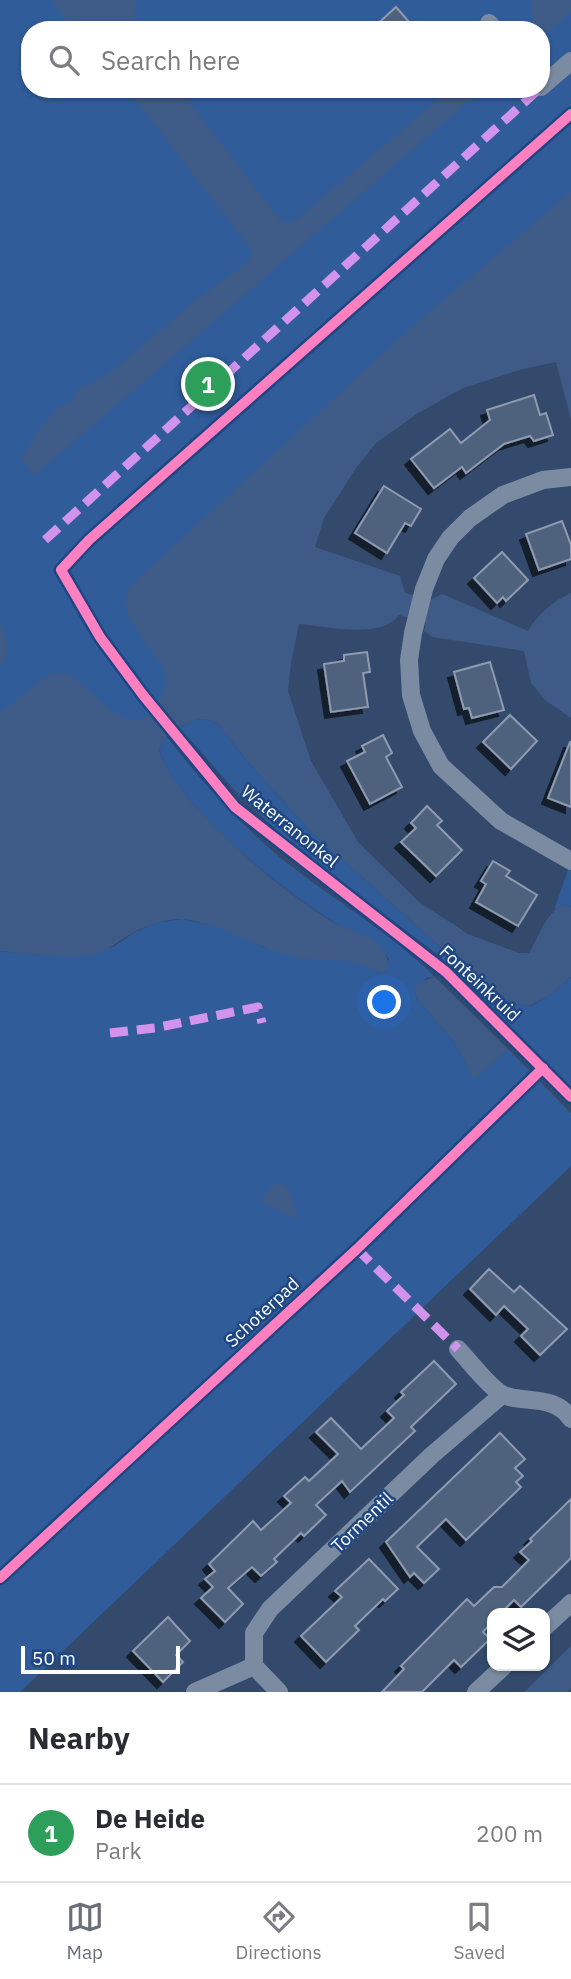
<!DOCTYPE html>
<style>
:root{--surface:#fff;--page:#f7f7f7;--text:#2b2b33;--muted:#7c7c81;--line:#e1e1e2;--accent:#6a6e78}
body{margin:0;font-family:"IBM Plex Sans",sans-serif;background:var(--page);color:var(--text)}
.controls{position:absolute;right:21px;bottom:21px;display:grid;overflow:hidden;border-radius:14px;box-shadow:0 2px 5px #0004}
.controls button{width:63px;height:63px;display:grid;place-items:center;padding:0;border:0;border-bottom:2px solid var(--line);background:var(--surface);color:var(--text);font:35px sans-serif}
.scale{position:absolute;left:21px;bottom:18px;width:159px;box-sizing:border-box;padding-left:7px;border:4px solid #fff;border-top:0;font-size:19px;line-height:24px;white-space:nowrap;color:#fff;-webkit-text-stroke:5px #1d4683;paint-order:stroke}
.you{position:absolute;left:385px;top:1003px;width:24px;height:24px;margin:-18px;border:5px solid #fff;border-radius:50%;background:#1a73e8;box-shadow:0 0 0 10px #1a73e833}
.badge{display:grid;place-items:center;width:46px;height:46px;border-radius:50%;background:var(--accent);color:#fff;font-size:23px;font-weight:700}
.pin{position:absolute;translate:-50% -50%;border:4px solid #fff;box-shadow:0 2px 7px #0006}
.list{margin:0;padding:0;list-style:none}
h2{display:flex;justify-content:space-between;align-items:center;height:91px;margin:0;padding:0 28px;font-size:30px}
h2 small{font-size:23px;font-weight:400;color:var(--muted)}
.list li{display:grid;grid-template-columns:46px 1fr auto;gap:21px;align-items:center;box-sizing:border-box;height:98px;padding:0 28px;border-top:2px solid var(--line)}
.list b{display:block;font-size:26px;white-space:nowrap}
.list p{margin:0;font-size:23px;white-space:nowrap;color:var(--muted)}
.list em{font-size:23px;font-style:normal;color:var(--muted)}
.icon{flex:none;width:38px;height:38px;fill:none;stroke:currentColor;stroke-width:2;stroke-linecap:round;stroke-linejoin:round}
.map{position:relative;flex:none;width:571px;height:1692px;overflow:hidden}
.search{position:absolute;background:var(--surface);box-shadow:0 2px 5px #0004;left:21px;right:21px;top:21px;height:77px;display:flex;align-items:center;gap:18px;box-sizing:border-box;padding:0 24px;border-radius:28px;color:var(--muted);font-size:26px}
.sheet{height:189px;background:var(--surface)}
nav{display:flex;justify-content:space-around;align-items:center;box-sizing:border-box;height:98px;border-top:2px solid var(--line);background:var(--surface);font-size:19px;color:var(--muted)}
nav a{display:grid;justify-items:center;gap:4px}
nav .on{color:var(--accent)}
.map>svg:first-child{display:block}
.green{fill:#315c9a;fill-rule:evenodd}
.water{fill:#3e5b87}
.building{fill:#50627d;stroke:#8e9bb0;stroke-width:2;filter:url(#shadow)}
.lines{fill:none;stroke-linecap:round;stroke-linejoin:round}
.minor{stroke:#7a8ba2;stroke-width:18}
.quiet{stroke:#d193ec;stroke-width:9;stroke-dasharray:18 9;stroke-linecap:butt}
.cycleway-casing{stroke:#1d4683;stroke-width:15}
.cycleway{stroke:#ff80c0;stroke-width:10}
.labels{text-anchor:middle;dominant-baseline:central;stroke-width:5;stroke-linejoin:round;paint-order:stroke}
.street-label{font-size:18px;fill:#fff;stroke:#1d4683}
</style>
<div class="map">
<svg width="571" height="1692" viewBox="0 0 571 1692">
<defs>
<filter id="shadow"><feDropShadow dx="-6" dy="6" stdDeviation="0" flood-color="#0009"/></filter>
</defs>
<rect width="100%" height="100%" fill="#344a6c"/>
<g class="green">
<path d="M0 0H571V238L260 531 199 696 0 814ZM30 30H541V89H30Z"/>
<path d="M207 719 219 725 248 762 309 830 465 969 512 1003 530 1006 549 996 571 977V1088L437 954 289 842 239 795 179 727 195 720Z"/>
<path d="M167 737C200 780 236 820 277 855 328 897 388 930 435 977L426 978 415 991 417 999 452 1040 464 1059 473 1079 508 1049 571 1113V1166L20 1692H0V951L40 955 113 947 133 933 155 923 182 919 224 928 263 947 351 960 366 965 379 973 389 959C371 933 356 937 332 921 281 889 178 808 159 750Z"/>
<path d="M569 867 571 868V907L563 904 554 910Z"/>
</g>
<g class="water">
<path d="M51 0H136L135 30H74Z"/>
<path d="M532 0H571V12L545 35C535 25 528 16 532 0Z"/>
<path d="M127 89H179L280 220 289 223 296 220 450 89H483L34 476 21 458 40 428 59 406C69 405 74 402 75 391L111 372 192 303 248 262 251 254 250 248Z"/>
<path d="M571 192V420L556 362 519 370 463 388 418 413 376 443 356 468 324 518 315 547 400 576 405 593 430 600 442 594 528 631C540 612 551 603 571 593V718L545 700 531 683 524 651 432 637 424 631 426 622 399 615C381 640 326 626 299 624L291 663 288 691 311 761 358 842 419 902 468 934 519 953H529C540 935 544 916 563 904L571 907V977L549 996 529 1006 512 1003 465 969 309 830 248 762 219 725 207 719 195 720 179 727 167 737 159 750C178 807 281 890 333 922 346 930 365 934 376 942 385 950 389 958 388 970L379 973C349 954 324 963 291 956 260 949 232 930 201 923 194 921 186 919 180 919 164 920 148 925 134 932 119 940 108 952 91 955 64 959 28 954 0 951V712L51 673 70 674 113 712 131 721 150 715 167 685 163 667 128 618 125 604 130 586 416 323Z"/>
<path d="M0 624C8 639 11 652 0 666Z"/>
<path d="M435 977 508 1049 473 1080 464 1059 452 1040 417 999 415 991 419 982Z"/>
<path d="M283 1184 290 1191 298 1220 266 1205 261 1201 272 1185Z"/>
<path d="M571 1646V1688L567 1692H524Z"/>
</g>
<g class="building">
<path d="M396 7 416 30H371Z"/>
<path d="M534 395 540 415 546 413 553 435 534 441 530 436 504 444 466 473 462 467 434 488 411 459 450 429 461 443 490 420 487 410Z"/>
<path d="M384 486 421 509 411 526 405 523 387 553 355 533Z"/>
<path d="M562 521 571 545V559L539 570 526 534Z"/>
<path d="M502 552 528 580 506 601 503 597 497 603 474 578Z"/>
<path d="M367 652 370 672 363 673 368 707 331 712 324 664 344 661V655Z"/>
<path d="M490 662 504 710 472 718 469 708 464 709 454 672Z"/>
<path d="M510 715 537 741 511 769 483 742Z"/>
<path d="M383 735 392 753 386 757 402 787 370 804 347 761 365 752 362 746Z"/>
<path d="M570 742H571V807L548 798Z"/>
<path d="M427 806 442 821 437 825 462 850 436 876 401 842 416 828 411 823Z"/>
<path d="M493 861 510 871 506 876 537 895 518 926 476 902 486 884 481 881Z"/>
<path d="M489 1269 514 1292 520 1286 567 1329 540 1355 521 1336 528 1329 504 1306 496 1315 470 1289Z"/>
<path d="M434 1361 456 1384 411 1427 415 1431 350 1492 342 1481 316 1505 326 1515 304 1536 301 1533 274 1559 277 1562 261 1576 252 1567 228 1588 243 1604 225 1622 201 1598 213 1587 205 1579 215 1571 209 1564 253 1521 261 1530 291 1503 284 1496 305 1477 309 1481 338 1454 316 1432 331 1418 361 1449 394 1418 387 1411 404 1395 401 1392Z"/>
<path d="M500 1433 525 1459 515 1468 523 1476 516 1482 521 1487 466 1540 446 1519 417 1547 439 1569 424 1583 414 1573 410 1577 386 1542Z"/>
<path d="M571 1499V1558L521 1607 514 1600 501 1613H492V1622L483 1632 490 1639 461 1667 454 1660 422 1692H382L404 1669 401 1666 467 1599 474 1606 494 1587H502L529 1560 520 1552 532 1541 530 1539Z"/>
<path d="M369 1559 398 1589 385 1601 383 1599 355 1626 359 1630 326 1662 301 1636 342 1597 335 1591Z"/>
<path d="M168 1617 190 1641 176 1655 183 1662 163 1682 133 1651Z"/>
</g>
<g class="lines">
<g class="minor">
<path d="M489 23 495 30"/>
<path d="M541 87 571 61"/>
<path d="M571 477 543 480 503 495 470 518 450 538 436 559 424 589 413 633 409 660 411 695 422 731 441 766 501 821 571 861"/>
<path d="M458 1349C471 1363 485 1382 500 1393 517 1405 554 1392 571 1419"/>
<path d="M545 1627 571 1603"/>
<path d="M254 1666 279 1692"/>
<path d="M195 1692 254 1666V1633L270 1609 432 1455 502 1395"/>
<path d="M476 1692 504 1666"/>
</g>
<g class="quiet">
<path d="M45 540 539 89"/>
<path d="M110 1033 155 1028 258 1007 262 1023"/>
<path d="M357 1249 458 1349"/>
</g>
<g class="cycleway-casing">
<g id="cycleway">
<path d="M571 114 89 540 61 570 100 637 143 695 235 807 446 972 571 1097"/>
<path d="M0 1578 357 1249 543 1068"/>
</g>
</g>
<use href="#cycleway" class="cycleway"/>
</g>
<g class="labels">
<g class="street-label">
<text transform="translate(290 826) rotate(39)">Waterranonkel</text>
<text transform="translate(480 983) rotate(43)">Fonteinkruid</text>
<text transform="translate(262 1312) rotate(-43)">Schoterpad</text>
<text transform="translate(362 1522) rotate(-44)">Tormentil</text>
</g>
</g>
</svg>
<div class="controls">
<button><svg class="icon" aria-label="layers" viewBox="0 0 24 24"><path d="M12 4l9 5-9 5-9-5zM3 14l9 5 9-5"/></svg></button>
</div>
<div class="scale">50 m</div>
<div class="you"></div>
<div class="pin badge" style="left:208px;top:384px;background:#2e9e5b">1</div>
<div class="search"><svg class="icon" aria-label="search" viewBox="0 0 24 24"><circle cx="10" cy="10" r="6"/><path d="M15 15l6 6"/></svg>Search here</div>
</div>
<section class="sheet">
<h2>Nearby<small></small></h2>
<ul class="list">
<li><span class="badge" style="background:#2e9e5b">1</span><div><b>De Heide</b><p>Park</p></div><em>200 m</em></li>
</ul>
</section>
<nav>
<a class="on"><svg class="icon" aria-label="map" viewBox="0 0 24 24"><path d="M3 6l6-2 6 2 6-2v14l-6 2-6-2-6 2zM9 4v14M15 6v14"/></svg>Map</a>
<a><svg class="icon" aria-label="directions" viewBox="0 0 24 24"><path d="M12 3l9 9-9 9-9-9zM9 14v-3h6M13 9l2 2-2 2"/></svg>Directions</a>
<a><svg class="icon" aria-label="saved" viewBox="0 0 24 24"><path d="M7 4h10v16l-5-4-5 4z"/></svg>Saved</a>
</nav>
